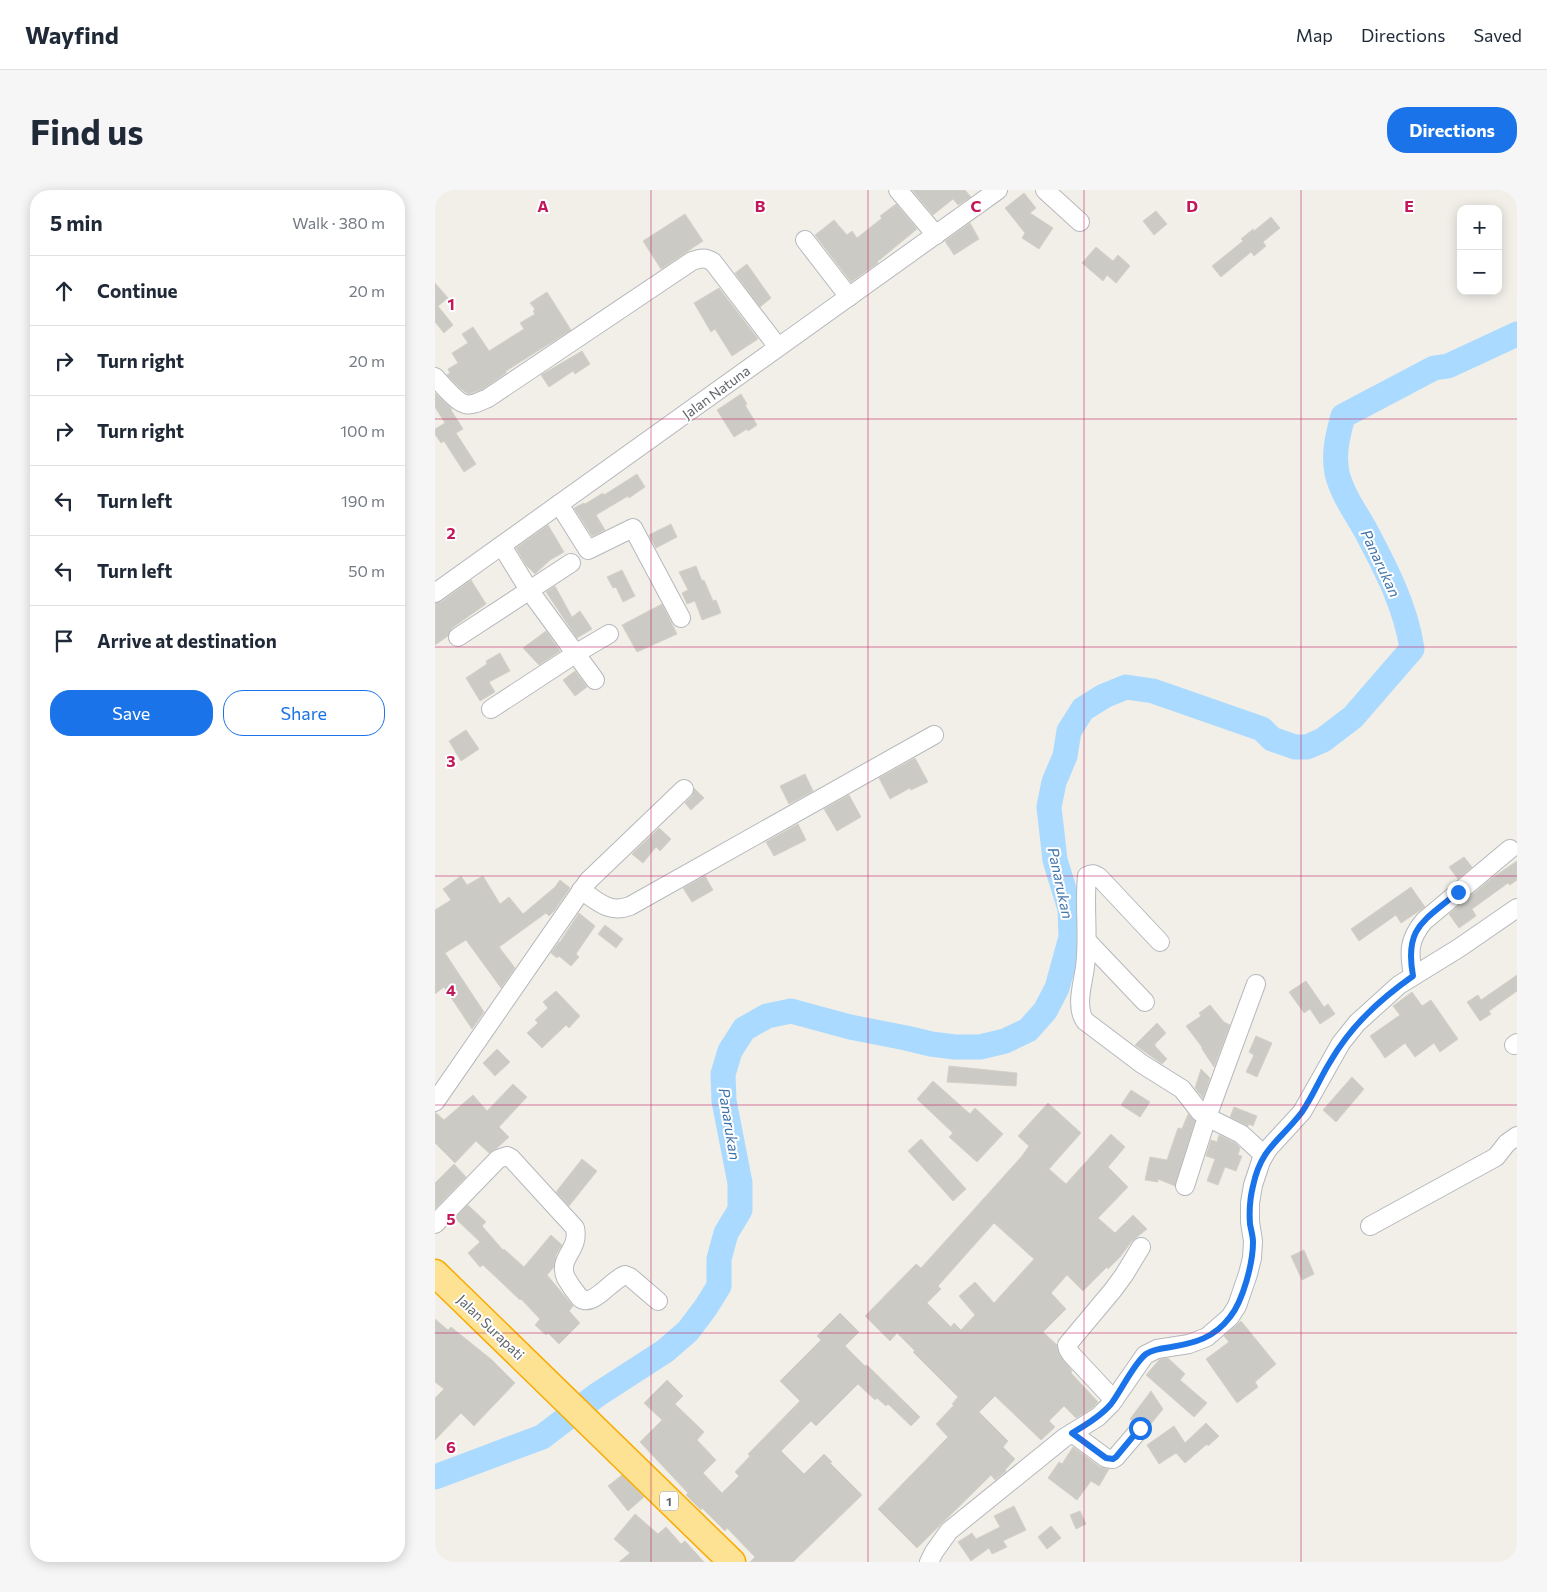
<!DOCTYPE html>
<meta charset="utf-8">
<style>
:root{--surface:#fff;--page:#f6f6f7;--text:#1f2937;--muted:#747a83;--line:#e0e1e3;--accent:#1a73e8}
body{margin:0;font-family:Commissioner,sans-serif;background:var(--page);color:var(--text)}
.controls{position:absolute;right:15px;top:15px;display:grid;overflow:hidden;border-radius:10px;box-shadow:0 2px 12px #0003}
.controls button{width:45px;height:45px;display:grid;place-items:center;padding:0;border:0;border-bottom:1px solid var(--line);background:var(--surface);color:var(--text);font:25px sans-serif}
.stop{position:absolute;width:15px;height:15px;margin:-11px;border:4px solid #1a73e8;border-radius:50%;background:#fff}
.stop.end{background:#1a73e8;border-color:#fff;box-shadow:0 1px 5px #0008}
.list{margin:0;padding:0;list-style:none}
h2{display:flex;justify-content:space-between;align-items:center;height:65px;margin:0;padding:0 20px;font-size:21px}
h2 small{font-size:16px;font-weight:400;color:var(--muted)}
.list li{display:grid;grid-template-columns:32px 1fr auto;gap:15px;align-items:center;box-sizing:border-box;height:70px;padding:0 20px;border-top:1px solid var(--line)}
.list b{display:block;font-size:19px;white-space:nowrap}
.list em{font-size:16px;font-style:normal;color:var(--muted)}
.actions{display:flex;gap:10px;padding:15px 20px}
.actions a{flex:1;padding:11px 0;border:1px solid var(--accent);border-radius:20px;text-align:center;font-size:18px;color:var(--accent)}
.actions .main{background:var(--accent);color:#fff}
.icon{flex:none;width:28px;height:28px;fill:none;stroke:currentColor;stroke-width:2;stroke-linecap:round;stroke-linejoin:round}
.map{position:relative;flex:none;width:1082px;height:1372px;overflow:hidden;border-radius:20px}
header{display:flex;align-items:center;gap:30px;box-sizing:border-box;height:70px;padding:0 25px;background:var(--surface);border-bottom:1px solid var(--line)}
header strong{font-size:24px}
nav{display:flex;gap:28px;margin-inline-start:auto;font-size:18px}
.intro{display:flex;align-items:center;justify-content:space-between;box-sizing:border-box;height:120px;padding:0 30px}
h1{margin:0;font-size:35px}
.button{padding:12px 22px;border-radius:20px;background:var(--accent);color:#fff;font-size:18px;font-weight:700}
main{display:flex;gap:30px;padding:0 30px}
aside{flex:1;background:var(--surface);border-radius:20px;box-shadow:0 2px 12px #0003}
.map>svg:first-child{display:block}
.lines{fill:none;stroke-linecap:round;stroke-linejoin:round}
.river{stroke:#aadaff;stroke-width:25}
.building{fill:#cccac5;stroke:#d6d1c6;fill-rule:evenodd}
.minor-casing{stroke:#b5b8bc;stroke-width:20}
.highway-casing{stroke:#f9ab00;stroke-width:29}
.minor{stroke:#fff;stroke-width:18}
.highway{stroke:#fde293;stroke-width:26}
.route{stroke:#1a73e8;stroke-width:6}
.grid{fill:none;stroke:#c2185b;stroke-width:1;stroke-opacity:0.55}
.labels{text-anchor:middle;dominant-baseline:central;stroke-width:4;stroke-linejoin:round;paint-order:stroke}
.shield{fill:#fff;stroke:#8f9295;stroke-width:1}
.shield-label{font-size:12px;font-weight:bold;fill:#5f6368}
.street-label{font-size:14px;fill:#5f6368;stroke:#fff}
.water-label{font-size:15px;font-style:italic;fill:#4174aa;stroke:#fff}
.grid-label{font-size:16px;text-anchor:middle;font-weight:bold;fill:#c2185b;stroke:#fff;stroke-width:4;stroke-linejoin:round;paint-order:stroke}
</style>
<header>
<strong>Wayfind</strong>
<nav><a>Map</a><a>Directions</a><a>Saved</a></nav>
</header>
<div class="intro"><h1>Find us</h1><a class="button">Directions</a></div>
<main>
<aside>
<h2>5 min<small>Walk · 380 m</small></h2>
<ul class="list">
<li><svg class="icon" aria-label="ahead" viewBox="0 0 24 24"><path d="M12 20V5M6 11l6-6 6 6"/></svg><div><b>Continue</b></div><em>20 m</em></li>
<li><svg class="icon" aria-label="right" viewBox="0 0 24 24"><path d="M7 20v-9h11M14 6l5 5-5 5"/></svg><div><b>Turn right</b></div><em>20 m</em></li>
<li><svg class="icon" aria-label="right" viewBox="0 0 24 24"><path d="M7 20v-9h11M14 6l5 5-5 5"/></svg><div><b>Turn right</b></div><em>100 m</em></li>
<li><svg class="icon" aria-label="left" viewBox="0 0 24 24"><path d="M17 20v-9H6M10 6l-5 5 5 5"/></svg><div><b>Turn left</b></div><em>190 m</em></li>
<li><svg class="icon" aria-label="left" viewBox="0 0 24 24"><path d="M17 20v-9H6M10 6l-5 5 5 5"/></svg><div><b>Turn left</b></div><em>50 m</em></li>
<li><svg class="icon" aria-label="arrive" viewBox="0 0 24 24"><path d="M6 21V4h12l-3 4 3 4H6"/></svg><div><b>Arrive at destination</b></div></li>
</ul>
<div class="actions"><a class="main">Save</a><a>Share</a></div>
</aside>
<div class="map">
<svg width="1082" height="1372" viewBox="0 0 1082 1372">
<rect width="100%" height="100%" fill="#f1efe8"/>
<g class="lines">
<path class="river" d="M0 1287 107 1247 162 1205 230 1161 253 1141 271 1117 284 1096V1069L291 1043 305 1020V993L289 911 288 884 295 861 309 839 332 826 356 821 415 837 471 848 496 854 520 857H545L570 851 593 840 610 821 622 798 636 747 635 719 620 670 614 617 619 592 630 566 634 541 648 519 669 506 691 497 718 501 827 539 837 549 860 557H872L888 550 918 527 977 459C971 417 951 379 931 341 921 323 907 304 902 283 898 263 903 245 908 226L999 178 1013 176 1082 144"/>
</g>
<g class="building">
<path d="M477 0H530L536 7 523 15 518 9 498 25Z"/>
<path d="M589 3 601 18 595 23 618 38 604 59 587 48 590 43 570 18Z"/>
<path d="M461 14 482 39 442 72 443 73 416 92 380 45 399 30 412 45 417 41 422 48 447 28 445 26Z"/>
<path d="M721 21 732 34 719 45 708 31Z"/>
<path d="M250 24 268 51 226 79 208 51Z"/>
<path d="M836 27 845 38 828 52 831 56 819 66 816 62 786 87 777 76 808 51 806 49 818 39 819 41Z"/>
<path d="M535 33 544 49 519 65 510 51Z"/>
<path d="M661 57 678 71 683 65 695 76 681 93 672 85 668 91 647 73Z"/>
<path d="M312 74 336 108 325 117 300 83Z"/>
<path d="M0 93 13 108 3 116 18 135 9 143 0 132Z"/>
<path d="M284 98 323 149 297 166 280 139 276 142 259 113Z"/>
<path d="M112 102 136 140 71 181V183L48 199 33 204 25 198 12 185 15 183 13 179 23 173 17 163 33 153 27 144 38 137 54 161 89 139 85 133 100 124 98 121 100 119 95 113Z"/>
<path d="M147 161 155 174 140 184 138 181 114 197 106 185Z"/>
<path d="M0 203 17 219 16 220 28 239 21 243 41 274 29 282 9 251 6 253 0 244V239L10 233 0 217Z"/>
<path d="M306 204 312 214 310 215 322 235 313 241 312 239 299 247 282 220Z"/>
<path d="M202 284 210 297 194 308 193 306 161 325 170 340 157 346 139 318 149 313 150 314 168 303 169 305Z"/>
<path d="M236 334 242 347 221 358 214 345Z"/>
<path d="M113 335 129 362 115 370 100 384 91 375 81 358Z"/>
<path d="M261 376 267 391 269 390 278 411 281 410 286 423 267 430 260 411 252 414 247 403 253 400 244 382Z"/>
<path d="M187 380 200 406 188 412 181 397 178 398 172 387Z"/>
<path d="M36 390 51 414 17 438 13 446 0 455V413L6 412Z"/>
<path d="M120 396 137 427 145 421 157 439 142 448 111 402Z"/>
<path d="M227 414 242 444 202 462 187 435Z"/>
<path d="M111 441 125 461 104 475 88 458Z"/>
<path d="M65 463 75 481 54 492 60 502 45 511 31 488 52 474 51 471Z"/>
<path d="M140 481 152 497 140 506 128 490Z"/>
<path d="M31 540 44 559 26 571 14 551Z"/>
<path d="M480 568 493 592 476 600 475 598 455 609 444 588Z"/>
<path d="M370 584 378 601 354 614 345 596Z"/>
<path d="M259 598 269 608 256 620 250 613 257 606Z"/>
<path d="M414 605 426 627 402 641 389 619Z"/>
<path d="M363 634 371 650 339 666 331 652Z"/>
<path d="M224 638 236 649 225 661 221 657 208 673 197 664Z"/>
<path d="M1029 667 1037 677 1023 689 1014 677Z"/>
<path d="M1082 671V690L1075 695 1073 693 1037 719 1041 726 1024 738 1014 724 1057 688Z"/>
<path d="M26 686 32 695 48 686 65 714 74 707 88 724 120 697 125 690 135 698 119 721 114 726 111 723 64 757 80 778 66 798 31 750 10 763 49 822 37 839 9 797 0 804V720L16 710 8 699Z"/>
<path d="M270 686 278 700 257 712 248 698Z"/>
<path d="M976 697 990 717 966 733 961 725 924 751 916 739Z"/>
<path d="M144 723 160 736 141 764 144 767 136 776 124 766 122 768 116 763 124 752H125Z"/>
<path d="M170 735 188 749 181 758 163 744Z"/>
<path d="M1082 785V801L1054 821 1056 824 1045 831 1032 812 1043 805 1046 810Z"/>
<path d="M871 791 889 817 893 814 900 824 885 834 875 819 869 823 854 802Z"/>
<path d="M121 801 145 826 134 838 131 835 107 858 92 843 103 833 100 830 113 818 108 812Z"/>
<path d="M977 802 987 816 996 810 1023 849 1005 862 999 853 980 867 970 853 950 868 935 846 965 825 958 816Z"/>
<path d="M775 815 789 832 795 835 779 877 767 859V857L751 836 766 826 764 823Z"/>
<path d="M722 833 731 843 720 854V856L732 869 727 874 700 855Z"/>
<path d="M821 846 837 853 822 887 811 882 819 865 814 862Z"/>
<path d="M62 859 75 872 60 886 48 873Z"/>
<path d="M514 876 582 883 581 896 512 892Z"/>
<path d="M766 879 775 888 768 908 760 898Z"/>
<path d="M917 887 929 899 901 932 888 920Z"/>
<path d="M498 891 535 924 540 918 568 944 542 972 514 947 518 943 482 909Z"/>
<path d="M78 894 92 907 64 937 74 947 62 958 54 963 41 951 20 973 0 953V922L9 930 38 905 52 921Z"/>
<path d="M696 900 715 912 705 927 686 915Z"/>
<path d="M613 913 646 943 614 979 631 994 676 944 690 957 673 977 693 997 663 1028 680 1043 698 1025 712 1039 697 1051 685 1067 673 1079 672 1077 648 1101 632 1085 616 1103 631 1119 608 1142 622 1155 624 1164 637 1181 636 1183 663 1212 656 1219 641 1228 629 1216 614 1231 620 1237 606 1250 560 1206 544 1222 573 1251 568 1257 580 1269 570 1280 571 1281 560 1290 556 1285 482 1358 443 1319 513 1247 501 1234 519 1215 517 1214 523 1207 478 1162 480 1161 462 1143 455 1151 430 1126 481 1074 486 1078 587 966 594 956 583 946ZM559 1033 599 1069 559 1113 540 1092 524 1106 540 1125 526 1140 519 1133 516 1137 492 1113 506 1099 503 1096Z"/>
<path d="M799 917 822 926 818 936 814 934 813 936 795 927Z"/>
<path d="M753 924 760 931 740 996 723 989V992L710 990 715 967 732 970 743 938 747 939Z"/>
<path d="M784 945 800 953 805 958 803 965 807 966 801 981 790 977 783 995 772 991 780 969 771 966 776 950 782 952Z"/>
<path d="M486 949 531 999 518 1011 473 961Z"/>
<path d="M147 969 162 981 134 1016 121 1002Z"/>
<path d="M19 974 31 987 0 1019V993Z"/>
<path d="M33 1015 51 1032 47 1036 68 1060 69 1059 89 1077 116 1045 127 1055 121 1065 119 1077 112 1085 138 1116 134 1121 145 1133 124 1154 113 1143 111 1145 100 1135 105 1129 86 1109 85 1110 48 1075 45 1077 33 1063 45 1052 20 1028Z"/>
<path d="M869 1060 879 1084 867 1090 856 1066Z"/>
<path d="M405 1123 424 1142 410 1156 430 1176 432 1175 485 1227 476 1236 453 1214 451 1216 442 1208 440 1210 423 1194 381 1236 376 1231 346 1261 369 1284 389 1264 397 1272 395 1273 427 1305 358 1372H315L320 1367 292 1338 290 1341 267 1318 266 1320 251 1305 253 1303 205 1252 227 1230 209 1213 232 1190 248 1206 240 1214 269 1242 262 1250 281 1270 268 1283 287 1303 304 1286 300 1282 315 1266 313 1264 365 1211 345 1191 386 1150 382 1146Z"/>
<path d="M0 1129 13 1140 16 1137 57 1170 80 1193 39 1236 26 1223 0 1250V1208L9 1199 0 1192Z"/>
<path d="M806 1131 841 1174 820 1192 823 1197 802 1213 771 1169 794 1152 789 1146Z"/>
<path d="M733 1168 750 1184 745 1190 772 1213 759 1227 711 1185 725 1169Z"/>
<path d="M716 1201 728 1219 715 1235 712 1231 707 1229H702L698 1231 695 1229Z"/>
<path d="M771 1233 784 1246 773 1256 772 1254 750 1273 741 1263 724 1274 712 1255 739 1236 750 1253Z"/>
<path d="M638 1257 665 1277 674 1279 664 1296 656 1291 642 1310 613 1288 624 1272 627 1274Z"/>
<path d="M187 1285 209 1307 193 1321 173 1296Z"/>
<path d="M579 1316 591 1340 568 1351 572 1357 557 1364 554 1358 536 1371 523 1352 537 1343 541 1349 565 1337 559 1326Z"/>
<path d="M645 1321 651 1334 641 1339 635 1325Z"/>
<path d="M200 1324 223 1344 231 1337 246 1354 250 1351 269 1372H184L195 1363 179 1349Z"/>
<path d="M616 1336 626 1348 612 1359 603 1347Z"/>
</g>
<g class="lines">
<g class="minor-casing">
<g id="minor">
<path d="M463 0 501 45"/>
<path d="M610 0 645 32"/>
<path d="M370 50 414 107"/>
<path d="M0 187C6 193 21 212 30 214 37 216 46 211 53 208L257 71C266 68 270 67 278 72L343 157"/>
<path d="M124 314 153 360 198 338 246 428"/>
<path d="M67 356 94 400 160 490"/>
<path d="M0 403 563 0"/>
<path d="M23 447 136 373"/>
<path d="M56 519 140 464 174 444"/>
<path d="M146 700C162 711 174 724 195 716L499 545"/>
<path d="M652 751 710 812"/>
<path d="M725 752 664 687C659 684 657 683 652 686 649 716 654 747 650 777 648 793 640 817 650 831L707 874 747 899 765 922 772 927 806 944 829 965"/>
<path d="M978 785C974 763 973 750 989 731L1075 659"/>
<path d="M1079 855 1082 853"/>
<path d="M0 912 153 691 249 599"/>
<path d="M750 996 772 927 821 794"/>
<path d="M0 1034 63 969 72 966 76 968 140 1038C145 1061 122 1067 131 1088 135 1095 140 1102 145 1108 158 1118 176 1090 190 1085L195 1087 223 1111"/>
<path d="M935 1036 1061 967 1072 953 1082 946"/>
<path d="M679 1210 636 1164 633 1159 632 1155 678 1100 689 1085 706 1057"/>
<path d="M637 1243 671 1268 678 1269 681 1267 705 1239"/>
<path d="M494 1372 499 1362 514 1341 629 1248 663 1227 676 1214 710 1165 722 1159 754 1154 772 1147 795 1127 802 1116 813 1084 817 1068 818 1051 815 1032V1013L818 995 826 971 833 959 867 922 906 853 922 833 964 795 1024 758 1082 718"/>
</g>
</g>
<g class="highway-casing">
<path id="highway" d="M0 1083 297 1372"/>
</g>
<use href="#minor" class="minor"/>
<use href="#highway" class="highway"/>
</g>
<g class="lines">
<path class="route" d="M705 1238 681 1267 678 1269 671 1268 637 1243C651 1235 666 1226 676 1214 686 1201 699 1173 711 1164 718 1159 728 1158 736 1157 760 1153 779 1148 795 1127 808 1111 818 1073 818 1052 818 1046 816 1040 815 1034 814 1021 815 1008 818 996 826 957 846 950 867 922 878 906 885 888 895 872 916 836 944 810 978 786 969 736 990 731 1023 702"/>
</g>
<path class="grid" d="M216 0V1372M433 0V1372M649 0V1372M866 0V1372M0 229H1082M0 457H1082M0 686H1082M0 915H1082M0 1143H1082"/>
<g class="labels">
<rect class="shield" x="225" y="1301.5" width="18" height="19" rx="4"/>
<g class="shield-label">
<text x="234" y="1311">1</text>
</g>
<g class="street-label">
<text transform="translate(281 202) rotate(-36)">Jalan Natuna</text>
<text transform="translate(56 1137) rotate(44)">Jalan Surapati</text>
</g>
<g class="water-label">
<text transform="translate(946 373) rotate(65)">Panarukan</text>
<text transform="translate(626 693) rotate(78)">Panarukan</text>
<text transform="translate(295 934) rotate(81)">Panarukan</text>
</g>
</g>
<g class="grid-label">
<text x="108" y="22">A</text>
<text x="325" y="22">B</text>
<text x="541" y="22">C</text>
<text x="757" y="22">D</text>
<text x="974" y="22">E</text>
<text x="16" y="120">1</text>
<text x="16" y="349">2</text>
<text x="16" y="577">3</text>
<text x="16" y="806">4</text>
<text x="16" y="1035">5</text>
<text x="16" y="1263">6</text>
</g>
</svg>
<div class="controls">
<button>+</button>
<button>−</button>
</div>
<div class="stop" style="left:705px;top:1238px"></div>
<div class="stop end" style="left:1023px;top:702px"></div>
</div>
</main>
